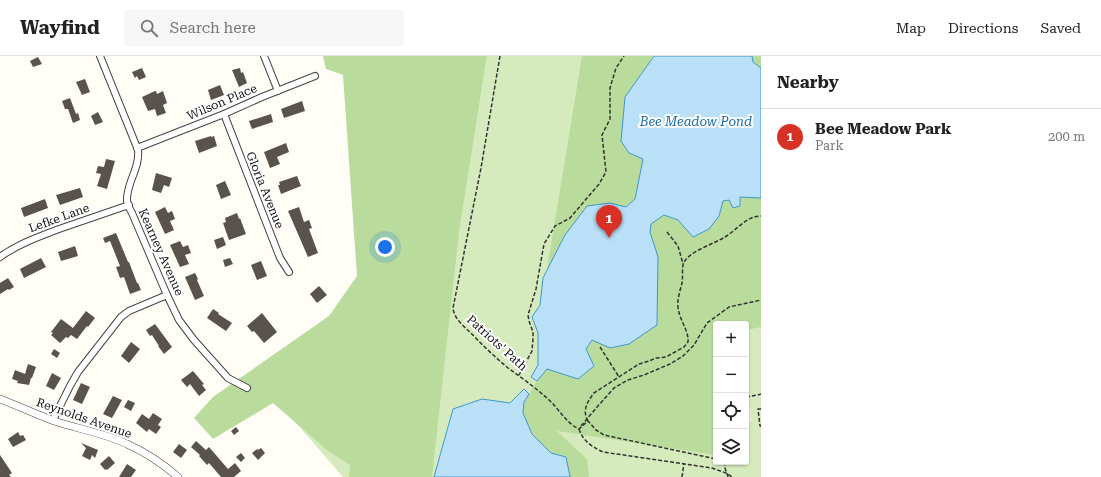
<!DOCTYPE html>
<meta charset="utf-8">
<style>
:root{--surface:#fff;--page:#f6f6f6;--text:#222;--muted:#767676;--line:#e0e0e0;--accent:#d93025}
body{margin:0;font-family:"Roboto Serif",serif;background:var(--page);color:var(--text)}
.controls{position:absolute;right:12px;bottom:12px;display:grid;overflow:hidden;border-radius:4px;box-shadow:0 1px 3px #0004}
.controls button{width:36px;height:36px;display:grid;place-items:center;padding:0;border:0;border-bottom:1px solid var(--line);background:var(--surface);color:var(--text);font:20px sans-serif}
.you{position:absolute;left:385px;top:191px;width:14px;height:14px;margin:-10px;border:3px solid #fff;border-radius:50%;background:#1a73e8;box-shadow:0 0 0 6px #1a73e833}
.badge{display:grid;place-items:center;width:26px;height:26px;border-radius:50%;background:var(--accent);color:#fff;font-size:13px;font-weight:700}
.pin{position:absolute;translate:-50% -33px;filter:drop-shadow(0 1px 2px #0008)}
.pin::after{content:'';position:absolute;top:21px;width:14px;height:12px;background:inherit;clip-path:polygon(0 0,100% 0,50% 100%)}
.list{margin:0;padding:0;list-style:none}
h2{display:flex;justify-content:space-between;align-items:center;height:52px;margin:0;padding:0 16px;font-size:17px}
h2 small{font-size:13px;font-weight:400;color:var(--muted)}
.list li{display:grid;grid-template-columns:26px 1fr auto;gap:12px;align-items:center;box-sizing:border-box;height:56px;padding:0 16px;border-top:1px solid var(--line)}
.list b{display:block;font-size:15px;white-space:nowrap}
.list p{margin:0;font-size:13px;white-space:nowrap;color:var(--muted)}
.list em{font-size:13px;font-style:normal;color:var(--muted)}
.icon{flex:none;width:22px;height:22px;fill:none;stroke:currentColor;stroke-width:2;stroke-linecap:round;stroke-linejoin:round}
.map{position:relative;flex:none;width:761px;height:421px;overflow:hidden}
header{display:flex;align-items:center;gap:24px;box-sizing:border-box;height:56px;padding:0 20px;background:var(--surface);border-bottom:1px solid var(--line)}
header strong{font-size:19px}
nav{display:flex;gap:22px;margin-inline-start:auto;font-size:14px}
.search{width:280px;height:36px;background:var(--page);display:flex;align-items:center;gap:10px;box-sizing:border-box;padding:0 14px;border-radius:4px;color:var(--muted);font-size:15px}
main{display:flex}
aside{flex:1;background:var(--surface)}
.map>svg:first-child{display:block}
.green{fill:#d5ebbd;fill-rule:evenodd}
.forest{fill:#b9dc9c}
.pitch{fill:#e6f2cf}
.water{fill:#b9e0f7;stroke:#3f96cf}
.building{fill:#5a524d}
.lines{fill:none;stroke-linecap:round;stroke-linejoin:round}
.minor-casing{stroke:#444;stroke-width:8}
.tertiary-casing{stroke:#444;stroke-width:8}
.path{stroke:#333;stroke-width:1.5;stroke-dasharray:4 2;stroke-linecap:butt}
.minor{stroke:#fff;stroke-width:6}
.tertiary{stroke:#fff;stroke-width:7}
.labels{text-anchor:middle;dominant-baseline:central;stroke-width:4;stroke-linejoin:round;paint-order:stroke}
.street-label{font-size:12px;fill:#111;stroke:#fff}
.water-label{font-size:13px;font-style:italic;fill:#1768a6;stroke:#fff}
</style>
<header>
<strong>Wayfind</strong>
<div class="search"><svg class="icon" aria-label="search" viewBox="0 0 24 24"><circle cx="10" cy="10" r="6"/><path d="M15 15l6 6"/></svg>Search here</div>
<nav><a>Map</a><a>Directions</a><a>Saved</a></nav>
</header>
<main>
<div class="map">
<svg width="761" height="421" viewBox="0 0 761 421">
<rect width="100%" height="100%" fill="#fffdf5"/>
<path class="green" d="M487 0H761V421H343L271 338 458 180ZM716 268H746V406H716Z"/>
<g class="forest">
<path d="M323 0H487L459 176 432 421H349L350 409 327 394 273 347 213 383 194 362 213 341 329 260 357 220 343 19 326 13Z"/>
<path d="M582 0H653L625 41 621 85 629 97 643 103 635 143 626 151 610 147 547 213Z"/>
<path d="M752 0H761V12L753 6Z"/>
<path d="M740 141 761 142V271L746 274V268H716V399L557 375 587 403 589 421H570L566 401 551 397 532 378 523 357 524 346 537 325 547 313 586 292 592 284 610 292 658 201 650 175 651 168 664 159 678 164 719 160 722 145 729 144 733 152Z"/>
</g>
<path class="pitch" d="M746 352H750L752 365 746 366Z"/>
<g class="water">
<path d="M654 0H752L753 6 761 12V142L740 141V150L733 152 729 144 723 145 719 160 709 173 693 181 678 164 664 159 651 168 650 176 658 201 657 269 629 288 610 292 592 284 586 293 594 310 578 323 547 313 537 325 531 321 538 309V277L532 261 540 249 543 222 565 179 587 150 610 147 626 151 635 143 643 103 629 97 621 85 625 41Z"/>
<path d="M524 333 529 338 524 346 523 357 532 378 551 397 566 401 570 421H434L453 353 482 343 510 347Z"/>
</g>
<g class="building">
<path d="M38 1 42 8 33 11 30 5Z"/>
<path d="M142 12 146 21 139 24 137 20 135 22 132 16Z"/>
<path d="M240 12 241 17 243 16 247 27 239 31 232 14Z"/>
<path d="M85 23 90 36 82 39 76 26Z"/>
<path d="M220 29 224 39 211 44 208 34Z"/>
<path d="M155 35H156L157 38 163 35 167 47 163 49 166 57 157 60 155 53 148 55 142 41Z"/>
<path d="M70 42 76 58 78 57 80 64 73 67 68 53H65L62 45Z"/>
<path d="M302 45 305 55 284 62 281 53Z"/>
<path d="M98 56 103 66 95 69 91 60Z"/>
<path d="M271 58 273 66 252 73 249 65Z"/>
<path d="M211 80V81L214 80 217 90 199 97 195 85Z"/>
<path d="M286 87 289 96 277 101 280 108 270 112 264 96Z"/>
<path d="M106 103 115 105 107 133 97 130 101 118 96 117 98 110 104 111Z"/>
<path d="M156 117 172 122 169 131 164 129 161 137 152 134Z"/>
<path d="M297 120 301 130 281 138 278 129H280L279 126Z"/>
<path d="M225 125 231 139 221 143 216 129Z"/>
<path d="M80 132 83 141 60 149 56 139Z"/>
<path d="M45 143 48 152 24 161 21 152Z"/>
<path d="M165 151 168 157 172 155 175 163 170 165 174 174 165 178 155 156Z"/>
<path d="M299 151 304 166 309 164 312 172 309 173 318 197 308 201 288 155Z"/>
<path d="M237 157 239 163 240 162 246 178 229 184 223 167 226 166 225 162Z"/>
<path d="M116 177 128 206H129L137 227H138L141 234 130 238 124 221 120 222 116 211 120 210 110 185 105 187 103 182Z"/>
<path d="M223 181 226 189 217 193 214 184Z"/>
<path d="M180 185 183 191 188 189 191 197 185 199 189 208 180 211 170 189Z"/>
<path d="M75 190 78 200 61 205 58 196Z"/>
<path d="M41 202 46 211 24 222 20 213Z"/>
<path d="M230 202 233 208 225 211 223 204Z"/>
<path d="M261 205 267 220 257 224 251 209Z"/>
<path d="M195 217 198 223 197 224 204 240 195 244 185 221Z"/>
<path d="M8 222 14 231 9 234 8 233 0 238V227Z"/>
<path d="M319 230 327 239 317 247 310 238Z"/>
<path d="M213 253 219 257 218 258 232 267 226 275 207 262Z"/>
<path d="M86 255 95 262 88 271 87 270 77 283 71 279 68 282 66 281 60 287 51 279 53 277 51 276 61 263 73 272Z"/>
<path d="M262 257 277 276 264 287 254 275 252 276 247 270Z"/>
<path d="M155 268 172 291 164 298 158 290H159L152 279 150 280 146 274Z"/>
<path d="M131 286 140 293 129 307 121 300Z"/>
<path d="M54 293 60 297 57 302 51 298Z"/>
<path d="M28 308 36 311 32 322H31L29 329 17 327 18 325 12 323 15 314 25 318Z"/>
<path d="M193 315 204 328 202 329 206 334 199 340 190 328 187 331 181 324Z"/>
<path d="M52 317 61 322 54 334 46 330Z"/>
<path d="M81 327 90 331 82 348 73 344Z"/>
<path d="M113 340 122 344 112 362 103 358Z"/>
<path d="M128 344 135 347 131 355 124 351Z"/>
<path d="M153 357 162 363 158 369 161 371 156 378 149 373 147 376 136 367 142 358 149 363Z"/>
<path d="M236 371 239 375 234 379 231 375Z"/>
<path d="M18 376 20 380 23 379 26 384 13 391 8 383Z"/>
<path d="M196 385 206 394 209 391 228 413 235 407 241 415 234 421H221L209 407 207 409 199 400 200 399 191 391Z"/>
<path d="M81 387 98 394 95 402 92 399 90 404 82 400 86 392Z"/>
<path d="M179 388 187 394 181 402 173 396Z"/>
<path d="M261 392 265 397 258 404 252 397 257 393 258 394Z"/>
<path d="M241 397 245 402 241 406 236 401Z"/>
<path d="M0 399 12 417 9 419 11 421H0Z"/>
<path d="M109 400 115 407 107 414 106 413 105 414 100 408Z"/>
<path d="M127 408 136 414 131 421H119Z"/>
</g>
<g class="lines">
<g class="minor-casing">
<g id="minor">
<path d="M100 0 138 94C140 113 126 127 127 145 128 149 130 154 132 157L167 239 179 264 194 284 228 322 247 332"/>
<path d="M264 0 278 35"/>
<path d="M224 58 280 202 289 216"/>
<path d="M137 92 224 58 262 41 315 20"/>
<path d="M0 201C18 188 38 181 59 173 82 165 105 157 129 149"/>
<path d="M53 364 70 330 78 316 121 261 129 255 167 239"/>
</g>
</g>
<g class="tertiary-casing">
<path id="tertiary" d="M0 343C18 350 36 358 54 365 78 373 104 377 127 388 145 396 163 408 178 421"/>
</g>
<g class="path">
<path d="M500 0 481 112 453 252C454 262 463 270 470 276 482 289 495 301 508 312 522 322 536 332 549 344 559 353 566 367 579 373L588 365 596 374 604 379 716 403"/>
<path d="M667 176 678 190 683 208"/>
<path d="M600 291 619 321"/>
<path d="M519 319 532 295 533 283V276L529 265 528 259 536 233 544 188 555 170 570 162 599 128 606 116 602 79 610 63V32L616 12 624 0"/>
<path d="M746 341 758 339 761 338"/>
<path d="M746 343V344"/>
<path d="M761 353H758L760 370H761"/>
<path d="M588 365C582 355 587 346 594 337L639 308 649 305 656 302 666 301 684 291 688 286C689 274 679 264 678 251 677 244 680 235 682 227 683 221 682 215 683 209 686 196 714 188 725 181 737 174 746 160 761 160"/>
<path d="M581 370 597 351 614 332 628 324 644 319 670 308 683 300 694 289 707 267 729 251 761 244"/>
<path d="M579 373C583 385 592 391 603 396L712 412 726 417 732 421"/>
<path d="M724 406 725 407V412L728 421"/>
<path d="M682 421 684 407"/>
</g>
<use href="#minor" class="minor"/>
<use href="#tertiary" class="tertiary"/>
</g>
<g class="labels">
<g class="street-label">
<text transform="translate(222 46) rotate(-23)">Wilson Place</text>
<text transform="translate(265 134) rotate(68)">Gloria Avenue</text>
<text transform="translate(59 162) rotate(-20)">Lefke Lane</text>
<text transform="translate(161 196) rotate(66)">Kearney Avenue</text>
<text transform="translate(497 287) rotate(42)">Patriots' Path</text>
<text transform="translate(84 362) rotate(19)">Reynolds Avenue</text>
</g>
<g class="water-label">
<text x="696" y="65">Bee Meadow Pond</text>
</g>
</g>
</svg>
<div class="controls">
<button>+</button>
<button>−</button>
<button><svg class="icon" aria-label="locate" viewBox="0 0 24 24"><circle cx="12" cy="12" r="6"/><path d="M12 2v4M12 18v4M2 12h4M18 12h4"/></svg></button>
<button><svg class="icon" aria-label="layers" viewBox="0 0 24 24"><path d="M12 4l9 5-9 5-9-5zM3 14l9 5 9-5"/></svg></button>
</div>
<div class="you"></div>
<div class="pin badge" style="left:609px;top:182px">1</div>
</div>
<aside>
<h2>Nearby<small></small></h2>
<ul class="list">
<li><span class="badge">1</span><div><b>Bee Meadow Park</b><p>Park</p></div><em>200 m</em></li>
</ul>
</aside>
</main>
